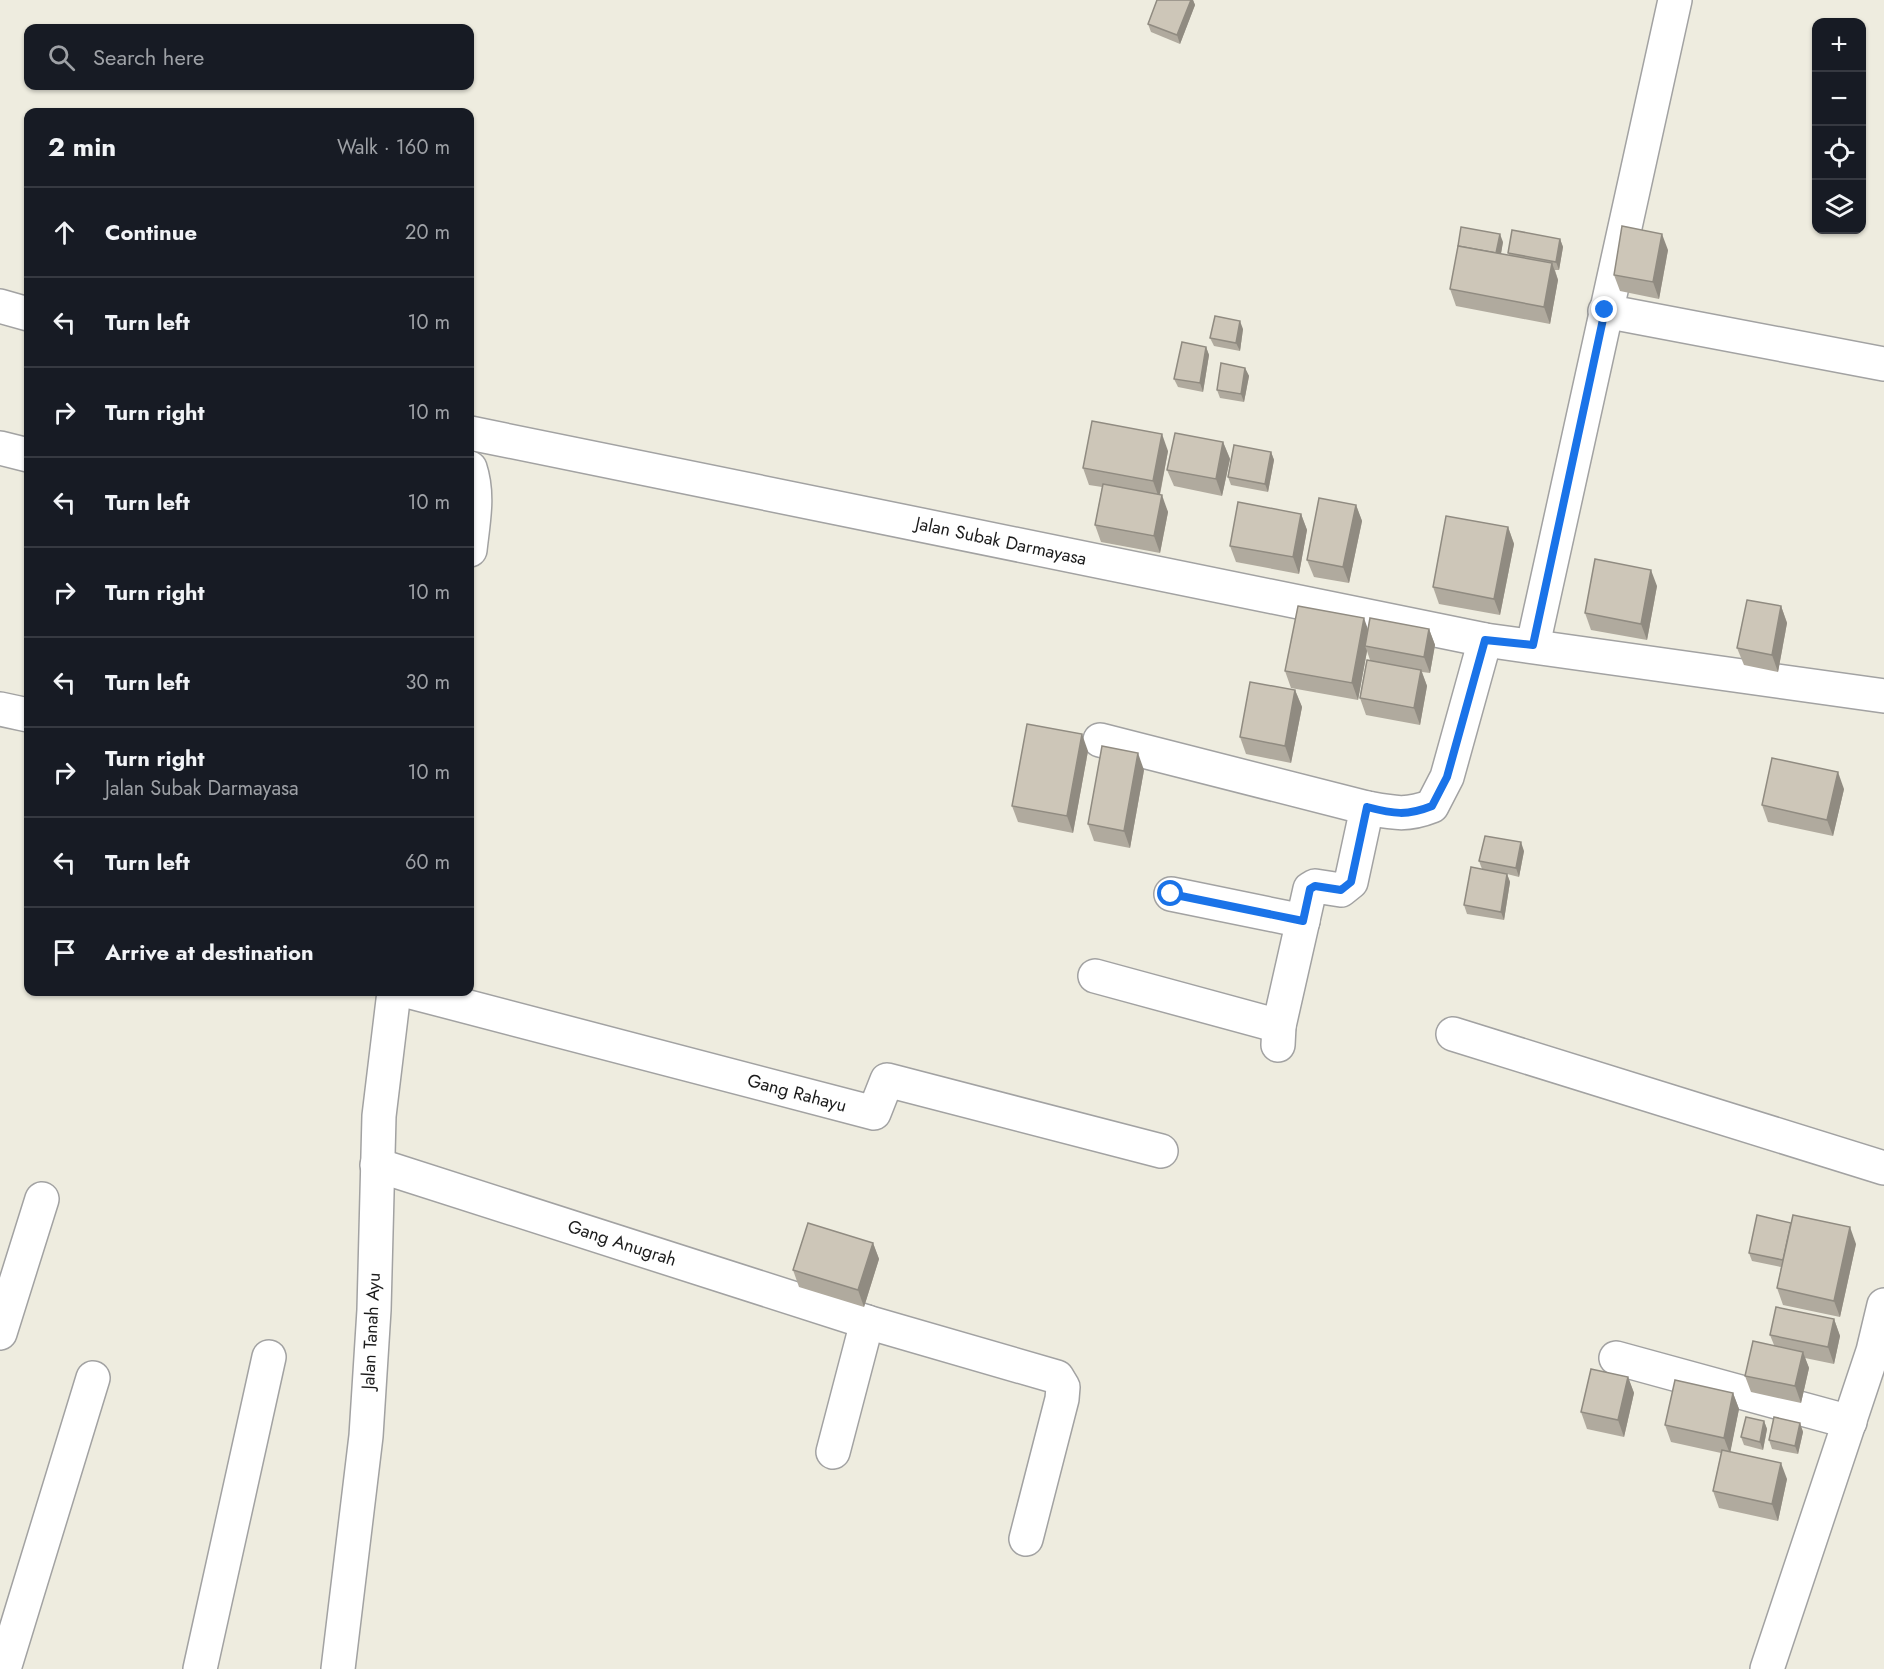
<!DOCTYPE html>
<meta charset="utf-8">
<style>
:root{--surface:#171b24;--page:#242831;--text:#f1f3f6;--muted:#9ea1a6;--line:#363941}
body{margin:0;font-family:Jost,sans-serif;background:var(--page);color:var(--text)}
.controls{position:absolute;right:18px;top:18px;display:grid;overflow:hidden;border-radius:12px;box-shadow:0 2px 4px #0004}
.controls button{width:54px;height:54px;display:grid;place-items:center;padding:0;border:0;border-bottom:2px solid var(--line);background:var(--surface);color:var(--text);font:30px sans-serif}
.stop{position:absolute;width:18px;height:18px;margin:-14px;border:4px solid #1a73e8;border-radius:50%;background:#fff}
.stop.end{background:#1a73e8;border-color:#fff;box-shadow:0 2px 6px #0008}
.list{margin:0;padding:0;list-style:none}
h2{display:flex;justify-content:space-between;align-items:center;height:78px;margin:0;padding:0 24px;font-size:26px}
h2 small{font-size:20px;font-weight:400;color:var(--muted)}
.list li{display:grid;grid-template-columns:39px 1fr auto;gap:18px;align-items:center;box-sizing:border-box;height:90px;padding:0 24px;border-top:2px solid var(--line)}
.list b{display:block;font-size:22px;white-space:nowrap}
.list p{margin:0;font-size:20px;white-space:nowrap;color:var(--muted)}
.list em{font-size:20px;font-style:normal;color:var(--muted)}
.icon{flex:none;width:33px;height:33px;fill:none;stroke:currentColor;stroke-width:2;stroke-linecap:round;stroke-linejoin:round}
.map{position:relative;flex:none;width:1884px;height:1669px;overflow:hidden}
.search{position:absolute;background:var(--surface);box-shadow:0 2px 4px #0004;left:24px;top:24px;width:450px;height:66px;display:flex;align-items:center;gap:15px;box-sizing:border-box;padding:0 21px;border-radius:12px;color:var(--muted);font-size:22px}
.panel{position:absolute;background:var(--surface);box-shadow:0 2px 4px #0004;left:24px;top:108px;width:450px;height:888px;border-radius:12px}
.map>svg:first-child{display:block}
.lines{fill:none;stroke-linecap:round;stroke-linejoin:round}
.minor-casing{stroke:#a2a2a2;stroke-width:36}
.minor{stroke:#fff;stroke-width:33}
.wall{fill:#b0aa9e}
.shaded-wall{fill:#908b81}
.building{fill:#cdc6b8;stroke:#908b81;stroke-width:1.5}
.route{stroke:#1a73e8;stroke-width:8}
.labels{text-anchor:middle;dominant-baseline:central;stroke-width:5;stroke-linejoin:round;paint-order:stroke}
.street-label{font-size:18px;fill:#1b1b1b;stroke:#fff}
</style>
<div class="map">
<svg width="1884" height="1669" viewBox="0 0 1884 1669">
<rect width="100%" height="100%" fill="#eeecdf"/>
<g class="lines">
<g class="minor-casing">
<g id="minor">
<path d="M0 306 28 314"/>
<path d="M1605 311 1884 364"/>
<path d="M470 433 1485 640 1884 696"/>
<path d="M0 448 28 455"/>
<path d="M470 468C479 495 473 522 470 550"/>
<path d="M1533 645 1675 0"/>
<path d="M0 709 28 715"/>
<path d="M1100 740 1367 808C1394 813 1407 816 1432 806L1447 777 1485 640"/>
<path d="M1171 894 1303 921"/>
<path d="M1095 976 1279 1026"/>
<path d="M411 992 874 1113 887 1080 1161 1151"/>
<path d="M1453 1034 1884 1168"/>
<path d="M1278 1045 1279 1026 1310 889 1315 886 1341 890 1351 882 1367 808"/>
<path d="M377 1165 867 1322 1057 1377 1063 1387 1062 1399 1026 1539"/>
<path d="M0 1333 42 1199"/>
<path d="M1616 1358 1850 1422"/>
<path d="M833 1452 867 1322"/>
<path d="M4 1669 93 1378"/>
<path d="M200 1669 269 1357"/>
<path d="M338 1669 366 1436 374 1310 379 1116 394 992"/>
<path d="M1767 1669 1873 1351 1884 1305"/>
</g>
</g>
<use href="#minor" class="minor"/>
</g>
<g class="wall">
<path d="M1157 0H1193L1195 5 1180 44 1151 32 1148 24Z"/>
<path d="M1560 239 1563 247 1559 270H1555L1558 280 1550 324 1456 306 1450 289 1503 242 1501 254 1509 255 1508 253Z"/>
<path d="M1668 250 1659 299 1620 291 1614 275Z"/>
<path d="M1243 329 1240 351 1214 346 1210 338Z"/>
<path d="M1206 347 1209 355 1203 392 1178 387 1174 379Z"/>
<path d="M1245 368 1249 376 1244 402 1220 398 1217 390Z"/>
<path d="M1223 442 1230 459 1222 496 1174 486 1167 470Z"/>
<path d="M1168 451 1160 495 1168 512 1160 553 1101 542 1095 525 1102 487 1089 485 1083 468Z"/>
<path d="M1271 452 1274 460 1268 492 1231 485 1228 477Z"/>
<path d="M1356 505 1362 521 1349 583 1314 577 1307 560Z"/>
<path d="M1301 514 1307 530 1299 574 1236 562 1230 546Z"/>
<path d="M1508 527 1514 544 1500 615 1439 604 1433 587Z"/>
<path d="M1657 586 1647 640 1591 630 1585 613Z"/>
<path d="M1781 606 1787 623 1778 672 1744 665 1737 648Z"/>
<path d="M1368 629H1429L1435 645 1430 673 1422 672 1427 686 1420 725 1366 715 1360 698 1370 660 1367 651 1358 700 1291 688 1285 671Z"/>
<path d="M1295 690 1302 707 1291 763 1246 754 1240 737Z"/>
<path d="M1088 751 1073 833 1018 822 1012 806Z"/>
<path d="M1144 770 1130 848 1094 841 1088 824Z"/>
<path d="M1844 789 1833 836 1768 822 1762 805Z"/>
<path d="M1524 851 1519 877 1507 874 1510 882 1504 920 1467 914 1464 905 1482 869 1479 861Z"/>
<path d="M873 1243 879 1259 864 1307 799 1287 793 1270Z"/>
<path d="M1856 1244 1840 1317 1783 1305 1777 1288 1781 1267 1752 1261 1749 1253Z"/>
<path d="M1834 1319 1840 1336 1834 1364 1805 1358 1809 1368 1801 1403 1751 1392 1745 1376 1774 1345 1770 1335Z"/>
<path d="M1628 1377 1634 1393 1624 1437 1587 1429 1581 1412Z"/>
<path d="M1733 1393 1739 1409 1730 1452 1787 1479 1778 1521 1719 1508 1713 1491 1721 1453 1671 1442 1665 1425Z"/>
<path d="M1764 1421 1767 1429 1763 1450 1744 1445 1741 1437Z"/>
<path d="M1800 1423 1803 1432 1798 1454 1772 1449 1769 1440Z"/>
</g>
<g class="shaded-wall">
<path d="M1191 0H1193L1195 5 1180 44 1177 35Z"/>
<path d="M1500 234 1503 242 1499 264 1495 255Z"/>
<path d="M1662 234 1668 250 1659 299 1653 282Z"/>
<path d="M1560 239 1563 247 1559 270 1556 262Z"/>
<path d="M1552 263 1558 280 1550 324 1544 307Z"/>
<path d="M1240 321 1243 329 1240 351 1236 343Z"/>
<path d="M1206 347 1209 355 1203 392 1200 383Z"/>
<path d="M1245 368 1249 376 1244 402 1241 394Z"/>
<path d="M1162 434 1168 451 1159 498 1153 481Z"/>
<path d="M1223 442 1230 459 1222 496 1216 479Z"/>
<path d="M1271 452 1274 460 1268 492 1265 484Z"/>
<path d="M1162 495 1168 512 1160 553 1154 536Z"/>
<path d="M1356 505 1362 521 1349 583 1343 567Z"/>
<path d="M1301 514 1307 530 1299 574 1293 557Z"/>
<path d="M1508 527 1514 544 1500 615 1494 599Z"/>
<path d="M1651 570 1657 586 1647 640 1641 624Z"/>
<path d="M1781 606 1787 623 1778 672 1772 655Z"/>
<path d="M1364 618 1370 635 1365 646 1367 651 1358 700 1352 683Z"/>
<path d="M1429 629 1435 645 1430 673 1424 657Z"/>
<path d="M1421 670 1427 686 1420 725 1414 708Z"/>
<path d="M1295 690 1302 707 1291 763 1285 746Z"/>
<path d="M1082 734 1088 751 1073 833 1067 816Z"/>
<path d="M1138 753 1144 770 1130 848 1124 831Z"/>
<path d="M1838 772 1844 789 1833 836 1827 820Z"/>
<path d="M1521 842 1524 851 1519 877 1516 868Z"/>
<path d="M1507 874 1510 882 1504 920 1501 912Z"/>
<path d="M1850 1227 1856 1244 1840 1317 1834 1301Z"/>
<path d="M873 1243 879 1259 864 1307 858 1290Z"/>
<path d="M1834 1319 1840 1336 1834 1364 1828 1347Z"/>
<path d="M1803 1352 1809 1368 1801 1403 1795 1386Z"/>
<path d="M1628 1377 1634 1393 1624 1437 1618 1420Z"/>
<path d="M1733 1393 1739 1409 1730 1454 1724 1438Z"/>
<path d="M1764 1421 1767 1429 1763 1450 1760 1442Z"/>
<path d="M1800 1423 1803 1432 1798 1454 1795 1446Z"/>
<path d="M1781 1463 1787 1479 1778 1521 1772 1504Z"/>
</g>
<g class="building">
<path d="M1157 0H1191L1177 35 1148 24Z"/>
<path d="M1622 226 1662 234 1653 282 1614 275Z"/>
<path d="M1461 227 1500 234 1496 253 1458 246Z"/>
<path d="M1512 230 1560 239 1556 262 1508 253Z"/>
<path d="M1458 246 1552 263 1544 307 1450 289Z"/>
<path d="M1215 316 1240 321 1236 343 1210 338Z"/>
<path d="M1182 342 1206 347 1200 383 1174 379Z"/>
<path d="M1221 363 1245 368 1241 394 1217 390Z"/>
<path d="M1092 421 1162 434 1153 481 1083 468Z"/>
<path d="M1175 433 1223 442 1216 479 1167 470Z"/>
<path d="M1234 445 1271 452 1265 484 1228 477Z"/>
<path d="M1103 484 1162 495 1154 536 1095 525Z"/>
<path d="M1319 498 1356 505 1343 567 1307 560Z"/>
<path d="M1238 502 1301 514 1293 557 1230 546Z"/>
<path d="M1446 516 1508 527 1494 599 1433 587Z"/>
<path d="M1595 559 1651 570 1641 624 1585 613Z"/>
<path d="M1747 600 1781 606 1772 655 1737 648Z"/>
<path d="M1298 606 1364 618 1352 683 1285 671Z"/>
<path d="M1370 618 1429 629 1424 657 1365 646Z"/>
<path d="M1367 660 1421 670 1414 708 1360 698Z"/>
<path d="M1250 682 1295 690 1285 746 1240 737Z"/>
<path d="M1027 724 1082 734 1067 816 1012 806Z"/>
<path d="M1102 746 1138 753 1124 831 1088 824Z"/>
<path d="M1772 758 1838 772 1827 820 1762 805Z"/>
<path d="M1485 836 1521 842 1516 868 1479 861Z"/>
<path d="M1471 867 1507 874 1501 912 1464 905Z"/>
<path d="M1757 1215 1791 1223 1783 1260 1749 1253Z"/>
<path d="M1793 1215 1850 1227 1834 1301 1777 1288Z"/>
<path d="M808 1223 873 1243 858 1290 793 1270Z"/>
<path d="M1776 1307 1834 1319 1828 1347 1770 1335Z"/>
<path d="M1753 1341 1803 1352 1795 1386 1745 1376Z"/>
<path d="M1591 1369 1628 1377 1618 1420 1581 1412Z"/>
<path d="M1675 1380 1733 1393 1724 1438 1665 1425Z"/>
<path d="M1746 1417 1764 1421 1760 1442 1741 1437Z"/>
<path d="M1774 1417 1800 1423 1795 1446 1769 1440Z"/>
<path d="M1722 1450 1781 1463 1772 1504 1713 1491Z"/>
</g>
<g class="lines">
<path class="route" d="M1171 894 1303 921 1310 889 1315 886 1341 890 1351 882 1367 807C1394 814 1407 816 1432 806L1447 777 1485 640 1533 645 1605 310"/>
</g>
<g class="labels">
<g class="street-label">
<text transform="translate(1001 541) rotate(12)">Jalan Subak Darmayasa</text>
<text transform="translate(797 1093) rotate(15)">Gang Rahayu</text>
<text transform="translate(622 1243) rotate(18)">Gang Anugrah</text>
<text transform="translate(371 1331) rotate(-87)">Jalan Tanah Ayu</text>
</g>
</g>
</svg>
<div class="controls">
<button>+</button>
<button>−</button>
<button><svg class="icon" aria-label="locate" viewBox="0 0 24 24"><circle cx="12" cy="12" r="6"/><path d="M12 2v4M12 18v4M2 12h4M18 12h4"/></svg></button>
<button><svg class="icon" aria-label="layers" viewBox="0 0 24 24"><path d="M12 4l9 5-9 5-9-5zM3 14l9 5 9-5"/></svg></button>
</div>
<div class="stop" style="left:1171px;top:894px"></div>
<div class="stop end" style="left:1605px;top:310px"></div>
<div class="search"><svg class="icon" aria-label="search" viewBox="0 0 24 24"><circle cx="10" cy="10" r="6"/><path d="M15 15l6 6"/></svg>Search here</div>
<section class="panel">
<h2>2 min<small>Walk · 160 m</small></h2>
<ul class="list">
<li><svg class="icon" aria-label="ahead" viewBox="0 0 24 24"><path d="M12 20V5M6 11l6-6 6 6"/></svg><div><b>Continue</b></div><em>20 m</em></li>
<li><svg class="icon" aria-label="left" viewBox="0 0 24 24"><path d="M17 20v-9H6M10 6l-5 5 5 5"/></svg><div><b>Turn left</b></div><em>10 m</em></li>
<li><svg class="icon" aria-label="right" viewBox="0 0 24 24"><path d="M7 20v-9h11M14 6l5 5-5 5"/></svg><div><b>Turn right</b></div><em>10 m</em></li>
<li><svg class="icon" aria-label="left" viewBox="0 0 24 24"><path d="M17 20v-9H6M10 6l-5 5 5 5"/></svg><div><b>Turn left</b></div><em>10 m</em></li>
<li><svg class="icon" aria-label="right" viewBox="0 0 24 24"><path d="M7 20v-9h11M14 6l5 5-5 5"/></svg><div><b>Turn right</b></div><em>10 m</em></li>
<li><svg class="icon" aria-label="left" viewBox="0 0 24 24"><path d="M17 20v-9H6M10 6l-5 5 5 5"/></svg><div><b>Turn left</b></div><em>30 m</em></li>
<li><svg class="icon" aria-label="right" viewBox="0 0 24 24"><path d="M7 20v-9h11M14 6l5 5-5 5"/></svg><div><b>Turn right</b><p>Jalan Subak Darmayasa</p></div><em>10 m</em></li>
<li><svg class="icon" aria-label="left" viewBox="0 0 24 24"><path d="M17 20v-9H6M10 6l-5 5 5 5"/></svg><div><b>Turn left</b></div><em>60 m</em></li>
<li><svg class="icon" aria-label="arrive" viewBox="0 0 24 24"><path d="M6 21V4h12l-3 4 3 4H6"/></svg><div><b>Arrive at destination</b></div></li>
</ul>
</section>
</div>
